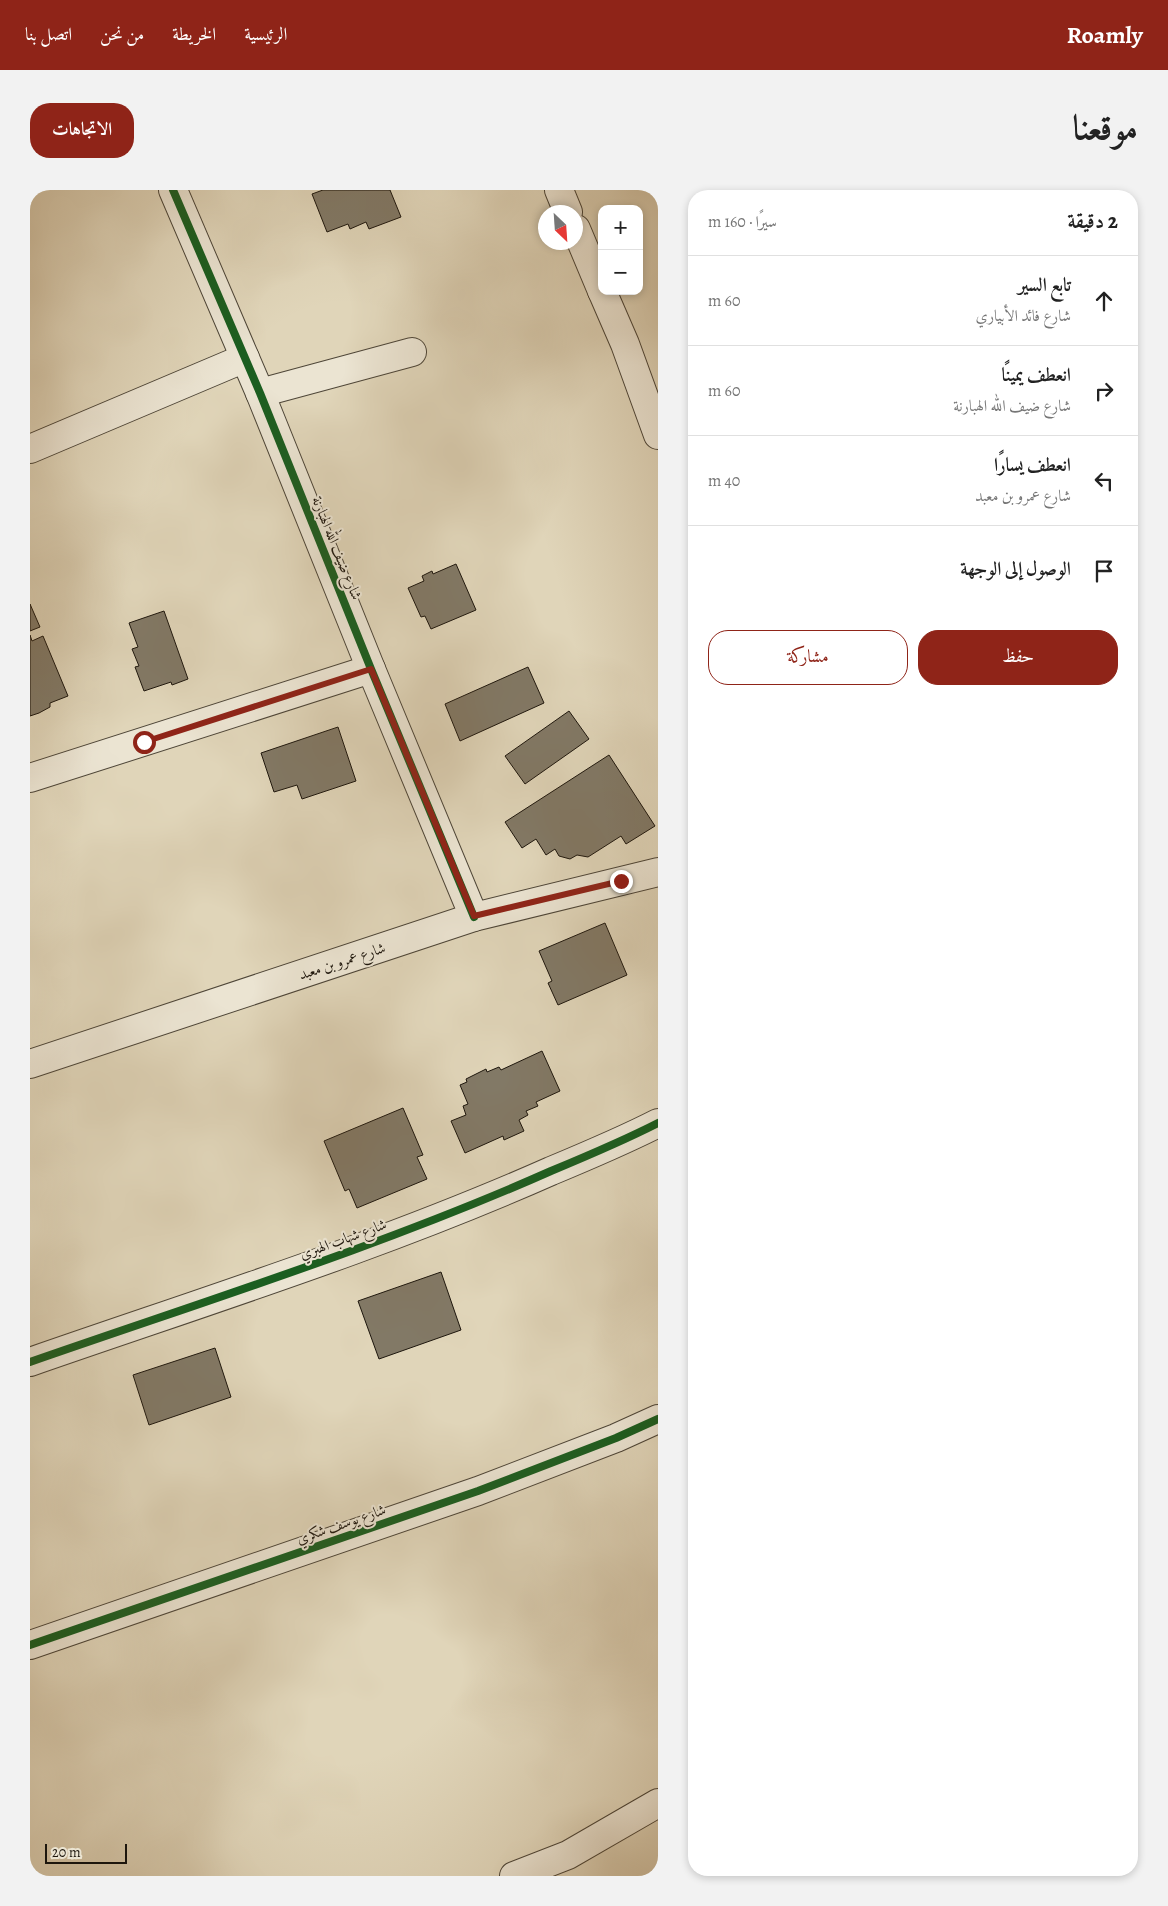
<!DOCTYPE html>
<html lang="ar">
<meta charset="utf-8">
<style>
:root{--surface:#fff;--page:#f2f2f2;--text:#222;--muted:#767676;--line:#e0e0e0;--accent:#8f2418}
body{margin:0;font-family:Alegreya,Amiri,serif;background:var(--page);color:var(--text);direction:rtl}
.controls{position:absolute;right:15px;top:15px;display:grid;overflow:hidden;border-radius:10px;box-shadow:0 2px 8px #0003}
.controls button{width:45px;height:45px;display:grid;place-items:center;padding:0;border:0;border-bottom:1px solid var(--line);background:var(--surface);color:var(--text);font:25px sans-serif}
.compass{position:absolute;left:508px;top:15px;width:45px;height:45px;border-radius:50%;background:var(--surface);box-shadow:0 2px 8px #0003;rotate:155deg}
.scale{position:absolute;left:15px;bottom:12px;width:82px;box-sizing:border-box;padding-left:5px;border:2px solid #1d160d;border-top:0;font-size:14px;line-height:18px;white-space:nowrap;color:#1d160d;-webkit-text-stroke:4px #ebe4d2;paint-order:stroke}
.stop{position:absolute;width:15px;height:15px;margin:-11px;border:4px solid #8f2418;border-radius:50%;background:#fff}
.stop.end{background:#8f2418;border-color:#fff;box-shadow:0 1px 5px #0008}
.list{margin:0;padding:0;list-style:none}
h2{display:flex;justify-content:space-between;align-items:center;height:65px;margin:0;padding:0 20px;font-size:21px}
h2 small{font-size:16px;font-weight:400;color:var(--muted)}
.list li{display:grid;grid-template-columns:32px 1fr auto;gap:15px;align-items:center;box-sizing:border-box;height:90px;padding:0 20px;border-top:1px solid var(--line)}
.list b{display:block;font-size:19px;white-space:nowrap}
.list p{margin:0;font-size:16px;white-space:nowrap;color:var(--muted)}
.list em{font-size:16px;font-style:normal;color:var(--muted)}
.actions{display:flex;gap:10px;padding:15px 20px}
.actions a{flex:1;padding:11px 0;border:1px solid var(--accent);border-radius:20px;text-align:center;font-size:18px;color:var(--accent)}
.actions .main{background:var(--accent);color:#fff}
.icon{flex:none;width:28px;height:28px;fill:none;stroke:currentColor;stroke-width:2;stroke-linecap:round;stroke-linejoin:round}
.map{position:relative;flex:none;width:628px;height:1686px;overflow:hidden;direction:ltr;border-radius:20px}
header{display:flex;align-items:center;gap:30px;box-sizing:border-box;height:70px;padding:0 25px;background:var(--accent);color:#fff}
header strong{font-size:24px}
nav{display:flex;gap:28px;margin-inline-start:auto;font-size:18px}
.intro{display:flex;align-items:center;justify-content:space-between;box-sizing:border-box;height:120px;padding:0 30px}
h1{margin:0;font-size:35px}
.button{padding:12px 22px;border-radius:20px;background:var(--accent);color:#fff;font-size:18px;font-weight:700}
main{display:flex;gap:30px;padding:0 30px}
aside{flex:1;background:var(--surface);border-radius:20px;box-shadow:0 2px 8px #0003}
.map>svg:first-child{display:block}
.building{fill:#827966;stroke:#1d160d}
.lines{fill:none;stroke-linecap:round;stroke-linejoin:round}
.minor-casing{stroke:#4e4638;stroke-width:30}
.minor{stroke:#ebe4d2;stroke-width:28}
.cycleway-casing{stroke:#ebe4d2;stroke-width:11}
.cycleway{stroke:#1b5e20;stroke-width:8}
.route{stroke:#8f2418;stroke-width:6}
.labels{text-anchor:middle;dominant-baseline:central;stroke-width:4;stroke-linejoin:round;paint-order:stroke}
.street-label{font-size:15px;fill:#1d160d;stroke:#ebe4d2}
</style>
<header>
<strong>Roamly</strong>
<nav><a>الرئيسية</a><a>الخريطة</a><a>من نحن</a><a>اتصل بنا</a></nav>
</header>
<div class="intro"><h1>موقعنا</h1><a class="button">الاتجاهات</a></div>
<main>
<aside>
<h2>2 دقيقة<small>سيرًا · 160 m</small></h2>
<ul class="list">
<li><svg class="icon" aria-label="ahead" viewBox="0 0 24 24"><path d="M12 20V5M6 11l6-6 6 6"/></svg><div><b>تابع السير</b><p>شارع فائد الأبياري</p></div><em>60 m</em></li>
<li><svg class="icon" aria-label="right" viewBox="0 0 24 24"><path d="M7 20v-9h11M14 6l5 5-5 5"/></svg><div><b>انعطف يمينًا</b><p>شارع ضيف الله الهبارنة</p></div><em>60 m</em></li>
<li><svg class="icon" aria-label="left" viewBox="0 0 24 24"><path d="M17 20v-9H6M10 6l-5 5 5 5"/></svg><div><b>انعطف يسارًا</b><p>شارع عمرو بن معبد</p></div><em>40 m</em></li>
<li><svg class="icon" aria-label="arrive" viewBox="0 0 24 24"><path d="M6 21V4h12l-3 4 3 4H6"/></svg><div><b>الوصول إلى الوجهة</b></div></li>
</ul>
<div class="actions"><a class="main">حفظ</a><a>مشاركة</a></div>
</aside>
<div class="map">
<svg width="628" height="1686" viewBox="0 0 628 1686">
<rect width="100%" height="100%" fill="#e0d5b9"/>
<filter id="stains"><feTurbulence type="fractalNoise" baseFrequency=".004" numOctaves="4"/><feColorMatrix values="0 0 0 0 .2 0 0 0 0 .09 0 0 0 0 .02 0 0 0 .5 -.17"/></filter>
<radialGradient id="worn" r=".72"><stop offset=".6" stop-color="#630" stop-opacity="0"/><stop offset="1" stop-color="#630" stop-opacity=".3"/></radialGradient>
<g class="building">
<path d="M293 0H360L371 27 339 39 336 32 320 39 318 34 297 42 282 4Z"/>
<path d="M426 374 446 420 401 439 395 426 391 427 378 398 394 391 392 386 402 381 403 384Z"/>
<path d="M0 414 10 437 0 441Z"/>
<path d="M134 421 158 489 142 495 141 492 114 501 105 477 109 476 102 459 108 457 99 433Z"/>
<path d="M0 445 2 451 13 446 38 506 20 513V517L9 523 0 526Z"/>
<path d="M498 477 514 513 430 551 415 514Z"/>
<path d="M539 521 559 549 495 594 475 566Z"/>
<path d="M308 537 326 591 272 609 267 595 244 602 231 563Z"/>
<path d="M579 565 625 636 596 654 591 646 558 667 547 665 540 669 529 666 525 659 516 665 506 649 492 658 475 632Z"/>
<path d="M575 733 597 785 528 815 518 793 522 791 509 761Z"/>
<path d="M512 861 530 901 506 912 508 916 496 921 498 925 489 930 494 941 474 950 473 946 435 963 421 931 436 925 433 916 438 914 430 895 437 892 436 889 456 879 457 882 469 877 471 880Z"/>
<path d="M373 918 393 965 387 967 397 989 327 1018 319 999 315 1001 294 951Z"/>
<path d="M411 1082 431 1140 349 1169 328 1111Z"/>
<path d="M185 1158 201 1207 119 1235 103 1185Z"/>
</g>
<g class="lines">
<g class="minor-casing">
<g id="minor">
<path d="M143 0 230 203 341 479 444 727"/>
<path d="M529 0 538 22"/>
<path d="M546 39 572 101"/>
<path d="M572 101 595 154 628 245"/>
<path d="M230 203 382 162"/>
<path d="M0 259 215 168"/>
<path d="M0 588 341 479"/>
<path d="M0 874 444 727 628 682"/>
<path d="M0 1172C175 1111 352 1056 521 981 557 966 593 951 628 933"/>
<path d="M0 1455 448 1301 586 1248 628 1229"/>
<path d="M484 1686 538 1665 628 1613"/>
</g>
</g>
<use href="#minor" class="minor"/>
<g class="cycleway-casing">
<g id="cycleway">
<path d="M143 0 230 203 341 479 444 727"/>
<path d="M0 1172C175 1111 352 1056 521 981 557 966 593 951 628 933"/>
<path d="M0 1455 448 1301 586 1248 628 1229"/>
</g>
</g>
<use href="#cycleway" class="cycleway"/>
</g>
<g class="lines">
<path class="route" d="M114 552 341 479 444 726 591 691"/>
</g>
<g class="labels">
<g class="street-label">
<text transform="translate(307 358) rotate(68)">شارع ضيف الله الهبارنة</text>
<text transform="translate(312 771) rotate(-18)">شارع عمرو بن معبد</text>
<text transform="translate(313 1049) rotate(-20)">شارع شهاب الهبري</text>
<text transform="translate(311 1334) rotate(-19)">شارع يوسف شكري</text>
</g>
</g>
<rect width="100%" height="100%" filter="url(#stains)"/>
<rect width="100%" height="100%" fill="url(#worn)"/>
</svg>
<div class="controls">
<button>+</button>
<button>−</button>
</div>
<svg class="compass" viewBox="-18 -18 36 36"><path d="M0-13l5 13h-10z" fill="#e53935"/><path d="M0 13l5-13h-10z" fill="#767676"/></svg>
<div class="scale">20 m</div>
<div class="stop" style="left:114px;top:552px"></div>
<div class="stop end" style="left:591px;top:691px"></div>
</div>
</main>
